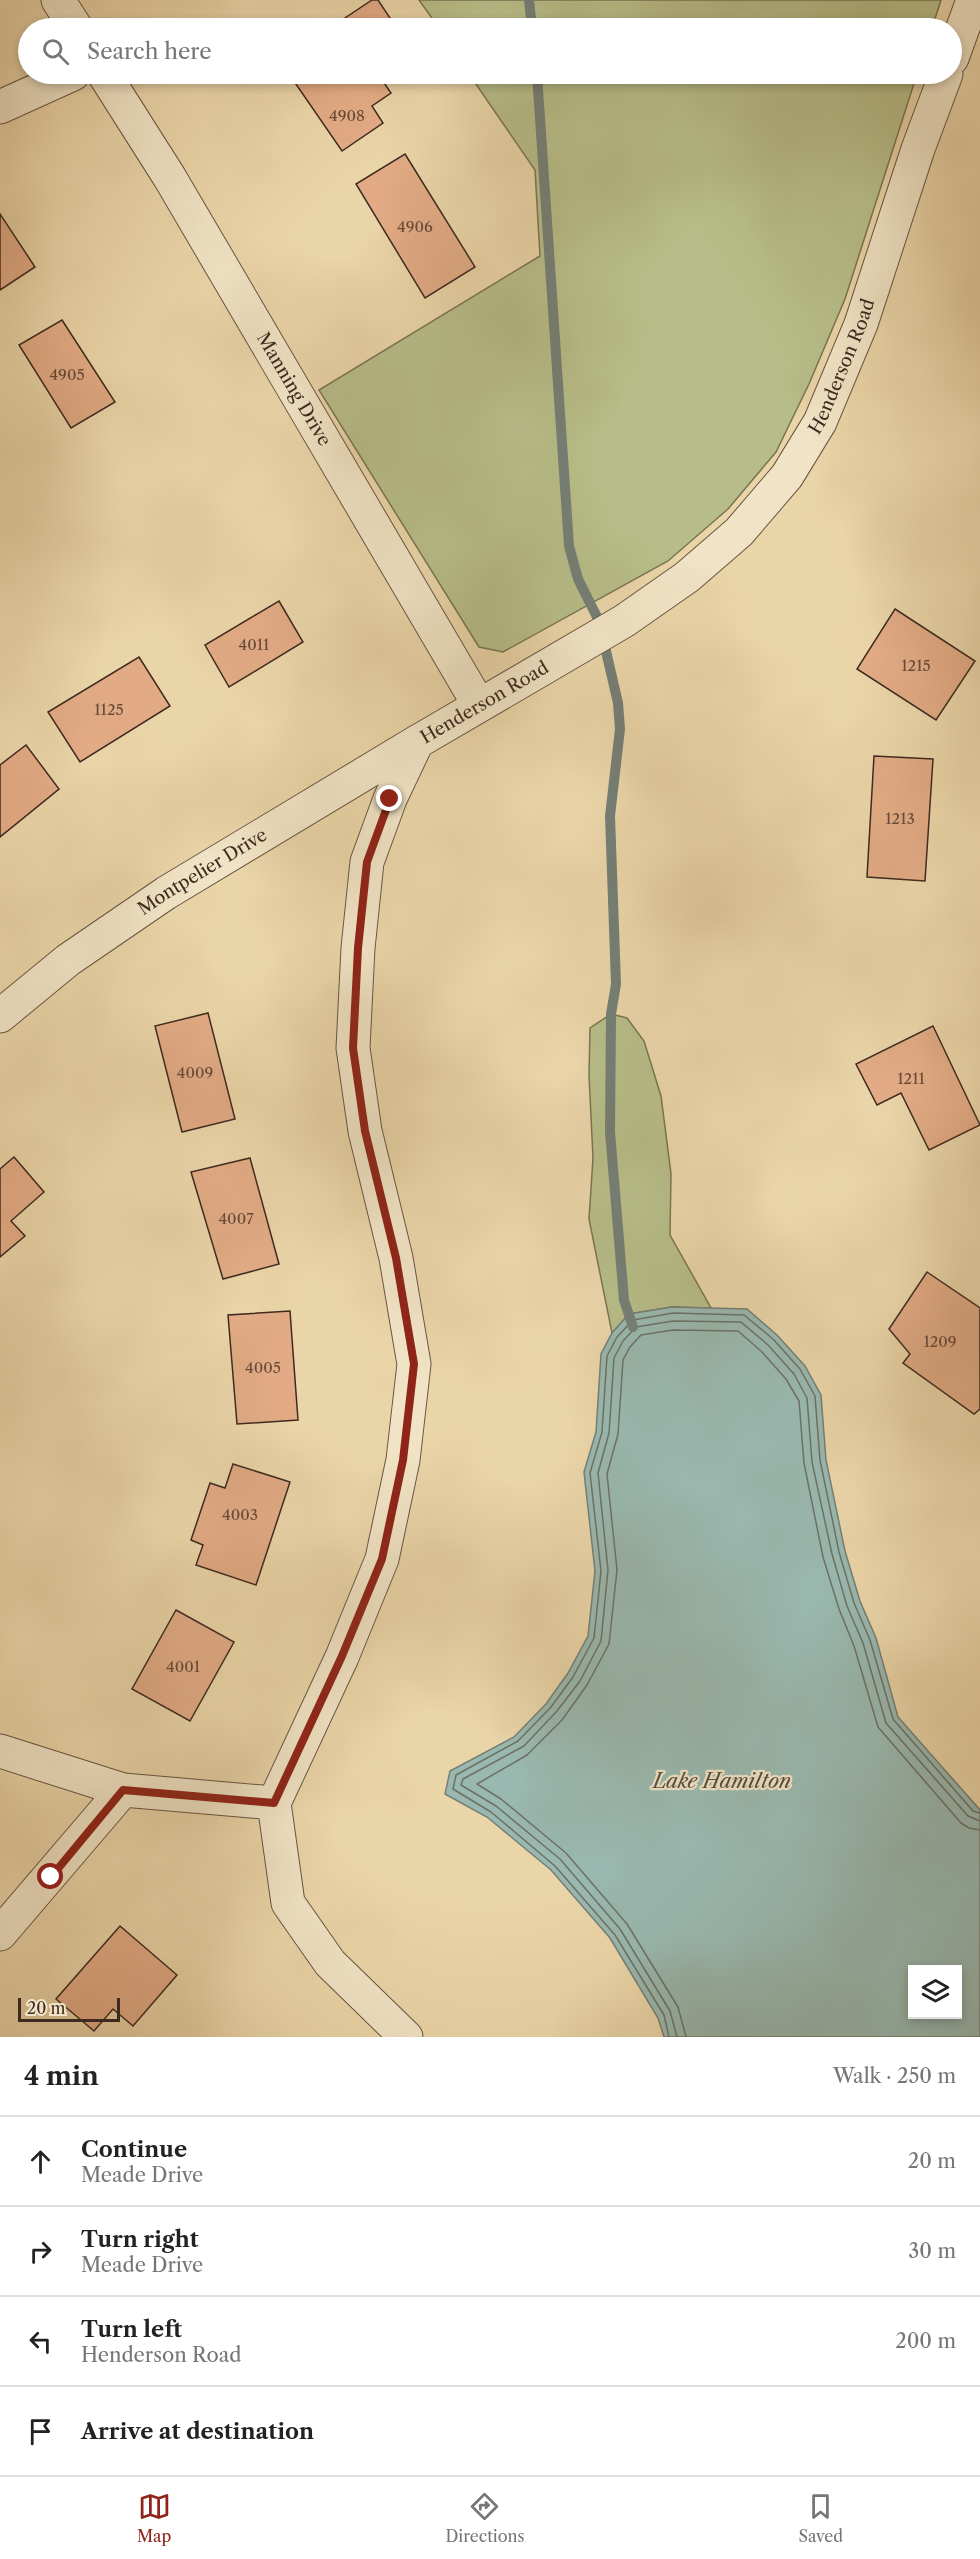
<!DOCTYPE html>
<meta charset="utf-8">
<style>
:root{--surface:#fff;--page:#f6f6f6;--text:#222;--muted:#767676;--line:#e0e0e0;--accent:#8f2418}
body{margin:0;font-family:"Libre Caslon Text",serif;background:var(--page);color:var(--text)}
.controls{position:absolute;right:18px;bottom:18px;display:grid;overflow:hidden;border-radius:0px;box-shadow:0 3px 9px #0003}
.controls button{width:54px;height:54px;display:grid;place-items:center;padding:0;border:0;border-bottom:2px solid var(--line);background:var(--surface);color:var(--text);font:30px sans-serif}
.scale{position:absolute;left:18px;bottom:15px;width:102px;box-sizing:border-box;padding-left:6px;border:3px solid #3e2a21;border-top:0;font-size:16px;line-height:21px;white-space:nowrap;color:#3e2a21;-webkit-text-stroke:4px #f1e4c6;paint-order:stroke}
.stop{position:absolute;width:18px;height:18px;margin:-14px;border:4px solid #8f2418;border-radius:50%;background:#fff}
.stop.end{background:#8f2418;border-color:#fff;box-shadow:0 2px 6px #0008}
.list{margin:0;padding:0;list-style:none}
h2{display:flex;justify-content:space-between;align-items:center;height:78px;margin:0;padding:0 24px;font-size:26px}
h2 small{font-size:20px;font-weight:400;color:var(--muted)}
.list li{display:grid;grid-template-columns:39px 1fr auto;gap:18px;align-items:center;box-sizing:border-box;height:90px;padding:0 24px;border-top:2px solid var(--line)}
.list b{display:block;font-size:22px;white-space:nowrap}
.list p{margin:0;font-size:20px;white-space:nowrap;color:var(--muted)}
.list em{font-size:20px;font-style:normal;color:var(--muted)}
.icon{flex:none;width:33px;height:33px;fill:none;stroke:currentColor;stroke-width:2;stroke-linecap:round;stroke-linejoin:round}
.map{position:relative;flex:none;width:980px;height:2037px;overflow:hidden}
.search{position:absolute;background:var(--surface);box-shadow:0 3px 9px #0003;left:18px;right:18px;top:18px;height:66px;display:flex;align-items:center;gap:15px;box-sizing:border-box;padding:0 21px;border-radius:33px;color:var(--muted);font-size:22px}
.sheet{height:438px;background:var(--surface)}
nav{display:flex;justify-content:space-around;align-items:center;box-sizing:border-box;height:84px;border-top:2px solid var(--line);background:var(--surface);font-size:16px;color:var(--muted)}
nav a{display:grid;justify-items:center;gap:3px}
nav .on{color:var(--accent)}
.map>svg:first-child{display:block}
.green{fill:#b7bd88;stroke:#7a7454;stroke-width:1.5}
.water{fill:#99b8af;stroke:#757f76;stroke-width:1.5;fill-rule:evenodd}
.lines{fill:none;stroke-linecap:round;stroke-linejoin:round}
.shore{stroke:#6c7168;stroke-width:1.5}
.stream{stroke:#757f76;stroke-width:10}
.building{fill:#e2ab85;stroke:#3e2a21;stroke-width:1.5}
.minor-casing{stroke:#695543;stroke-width:35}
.minor{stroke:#f1e4c6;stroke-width:33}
.route{stroke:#8f2418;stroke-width:8}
.labels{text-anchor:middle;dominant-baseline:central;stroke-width:4.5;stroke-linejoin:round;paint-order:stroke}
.number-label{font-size:15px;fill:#674a3a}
.street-label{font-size:18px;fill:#3e2a21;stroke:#f1e4c6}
.water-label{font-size:20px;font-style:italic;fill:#554e44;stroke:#f1e4c6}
</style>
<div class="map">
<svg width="980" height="2037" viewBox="0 0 980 2037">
<rect width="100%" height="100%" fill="#ead5a8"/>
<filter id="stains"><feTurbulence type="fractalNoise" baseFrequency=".00333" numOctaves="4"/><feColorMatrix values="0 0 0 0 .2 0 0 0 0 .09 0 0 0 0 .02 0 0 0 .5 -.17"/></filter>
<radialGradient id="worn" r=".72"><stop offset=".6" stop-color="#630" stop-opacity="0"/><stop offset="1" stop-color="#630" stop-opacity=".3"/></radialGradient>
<g class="green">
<path d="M419 0H941L932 28H439Z"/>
<path d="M469 74H917L845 299 809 384 776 452 728 509 668 561 503 652 479 647 319 390 540 256 535 170Z"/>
<path d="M611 1014 627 1018 644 1041 661 1096 671 1174 670 1235 711 1308 672 1307 629 1314 612 1333 589 1219 593 1158 589 1075 590 1028Z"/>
</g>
<path class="water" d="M672 1307 747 1309 777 1335 805 1366 821 1395 826 1460 845 1551 860 1601 876 1638 898 1717 980 1810V2037H664L658 2018 610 1938 551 1870 487 1817 445 1794 450 1771 514 1737 546 1704 568 1673 588 1636 595 1571 584 1472 596 1432 601 1354 612 1333 629 1314ZM912 1970H958V2014H912Z"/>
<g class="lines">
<g class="shore">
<path d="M669 2037 664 2015 615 1935 555 1866 491 1812 453 1789 456 1775 518 1741 551 1707 573 1677 594 1638 601 1571 590 1473 602 1432 607 1356 617 1337 633 1320 673 1313 744 1315 773 1339 800 1369 815 1396 820 1460 839 1552 854 1603 870 1640 893 1719 973 1811 980 1813"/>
<path d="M677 2037 670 2011 620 1929 560 1859 496 1806 461 1785 463 1779 524 1746 557 1711 580 1681 601 1641 608 1570 598 1473 609 1433 614 1358 623 1341 636 1327 673 1321 741 1322 768 1345 794 1374 807 1398 812 1462 832 1554 847 1606 863 1643 886 1723 968 1816 980 1821"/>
<path d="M686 2037 678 2007 627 1924 566 1853 501 1799 477 1784 527 1755 562 1720 587 1685 609 1644 617 1570 607 1474 618 1434 623 1360 630 1347 641 1335 673 1330 738 1331 761 1351 786 1379 799 1401 804 1463 823 1557 839 1609 854 1646 878 1727 961 1823 969 1828 980 1830"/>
</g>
<g class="stream">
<path d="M529 0 532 28"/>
<path d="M537 74 569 546 578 579 599 621 618 703 620 729 610 816 616 984 611 1014 610 1132 624 1300 633 1327"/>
</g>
</g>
<g class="building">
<path d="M372 0H378L392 21 381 28H330Z"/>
<path d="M289 74H355L359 79 367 74H378L391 93 372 106 383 123 342 151Z"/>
<path d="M405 154 475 267 425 298 356 184Z"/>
<path d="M0 214 35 267 0 290Z"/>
<path d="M62 320 115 402 71 428 19 345Z"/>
<path d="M279 601 303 642 229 687 205 645Z"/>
<path d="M895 609 975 661 936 720 857 669Z"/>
<path d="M139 657 170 706 80 762 48 712Z"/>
<path d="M26 745 59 789 0 837V765Z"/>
<path d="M874 756 933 759 925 881 867 877Z"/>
<path d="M208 1013 235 1119 182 1132 155 1026Z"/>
<path d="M933 1026 980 1125 929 1150 901 1093 877 1105 856 1064Z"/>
<path d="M14 1157 44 1192 11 1221 25 1236 0 1257V1169Z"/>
<path d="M250 1158 279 1264 223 1279 191 1172Z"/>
<path d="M927 1272 980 1308V1409L974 1414 903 1363 910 1354 889 1329Z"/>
<path d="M290 1311 298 1420 237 1424 228 1315Z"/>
<path d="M233 1464 290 1482 256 1585 196 1565 203 1545 191 1540 210 1483 225 1488Z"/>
<path d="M176 1610 234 1642 190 1721 132 1689Z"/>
<path d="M120 1926 177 1975 133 2026 113 2009 94 2031 56 1999Z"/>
</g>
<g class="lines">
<g class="minor-casing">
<g id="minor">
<path d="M58 0 76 28"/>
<path d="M952 58 973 0"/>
<path id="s1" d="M104 74 170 178 479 705"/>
<path d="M0 107 73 74"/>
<path id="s2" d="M0 1016 68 960 166 893 417 742"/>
<path d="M0 1751 123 1790 274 1803"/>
<path d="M0 1934 123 1790"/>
<path id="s3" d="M406 2037 330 1963 288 1903 274 1803 342 1657 382 1559 403 1460 414 1364 396 1258 365 1131 353 1048 358 948 367 862 390 799 417 742 624 621 687 577 739 532 787 476 820 422 861 324 918 149 946 74"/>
</g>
</g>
<use href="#minor" class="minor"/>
</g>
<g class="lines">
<path class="route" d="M51 1877 123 1790 274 1803 342 1656 382 1559 403 1460 414 1364 396 1258 365 1131 353 1048 358 948 367 862 390 799"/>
</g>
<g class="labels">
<g class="number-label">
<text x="347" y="115">4908</text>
<text x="415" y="226">4906</text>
<text x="67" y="374">4905</text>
<text x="254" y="644">4011</text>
<text x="916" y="665">1215</text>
<text x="109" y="709">1125</text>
<text x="900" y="818">1213</text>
<text x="195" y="1072">4009</text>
<text x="911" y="1078">1211</text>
<text x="236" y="1218">4007</text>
<text x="940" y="1341">1209</text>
<text x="263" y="1367">4005</text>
<text x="240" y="1514">4003</text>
<text x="183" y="1666">4001</text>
</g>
<g class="street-label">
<text stroke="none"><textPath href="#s3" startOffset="1966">Henderson Road</textPath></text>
<text stroke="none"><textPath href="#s1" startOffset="368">Manning Drive</textPath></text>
<text stroke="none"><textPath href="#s3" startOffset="1462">Henderson Road</textPath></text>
<text stroke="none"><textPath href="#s2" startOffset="249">Montpelier Drive</textPath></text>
</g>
<g class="water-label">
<text x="722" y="1781">Lake Hamilton</text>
</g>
</g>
<rect width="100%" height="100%" filter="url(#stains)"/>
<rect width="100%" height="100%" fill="url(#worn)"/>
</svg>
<div class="controls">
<button><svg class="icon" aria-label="layers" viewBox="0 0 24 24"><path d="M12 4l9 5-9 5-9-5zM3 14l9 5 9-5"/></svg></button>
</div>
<div class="scale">20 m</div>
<div class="stop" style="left:51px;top:1877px"></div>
<div class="stop end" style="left:390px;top:799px"></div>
<div class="search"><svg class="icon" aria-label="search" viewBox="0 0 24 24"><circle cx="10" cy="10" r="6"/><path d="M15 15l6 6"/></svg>Search here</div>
</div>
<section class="sheet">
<h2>4 min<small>Walk · 250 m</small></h2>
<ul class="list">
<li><svg class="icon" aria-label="ahead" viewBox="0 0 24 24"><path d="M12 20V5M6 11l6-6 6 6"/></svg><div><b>Continue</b><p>Meade Drive</p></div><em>20 m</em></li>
<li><svg class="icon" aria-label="right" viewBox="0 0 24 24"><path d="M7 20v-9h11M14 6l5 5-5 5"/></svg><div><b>Turn right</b><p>Meade Drive</p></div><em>30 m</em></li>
<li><svg class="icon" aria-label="left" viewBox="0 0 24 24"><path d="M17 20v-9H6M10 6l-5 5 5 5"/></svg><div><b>Turn left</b><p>Henderson Road</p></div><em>200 m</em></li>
<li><svg class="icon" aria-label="arrive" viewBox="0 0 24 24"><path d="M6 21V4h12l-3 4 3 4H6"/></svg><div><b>Arrive at destination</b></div></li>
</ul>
</section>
<nav>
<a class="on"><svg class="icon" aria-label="map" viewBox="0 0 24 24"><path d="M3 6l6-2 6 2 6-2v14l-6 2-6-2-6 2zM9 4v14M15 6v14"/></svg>Map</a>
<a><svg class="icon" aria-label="directions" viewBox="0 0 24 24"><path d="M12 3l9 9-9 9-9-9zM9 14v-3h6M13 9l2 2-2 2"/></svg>Directions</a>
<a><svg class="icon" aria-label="saved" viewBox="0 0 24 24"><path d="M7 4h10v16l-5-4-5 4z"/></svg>Saved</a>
</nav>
